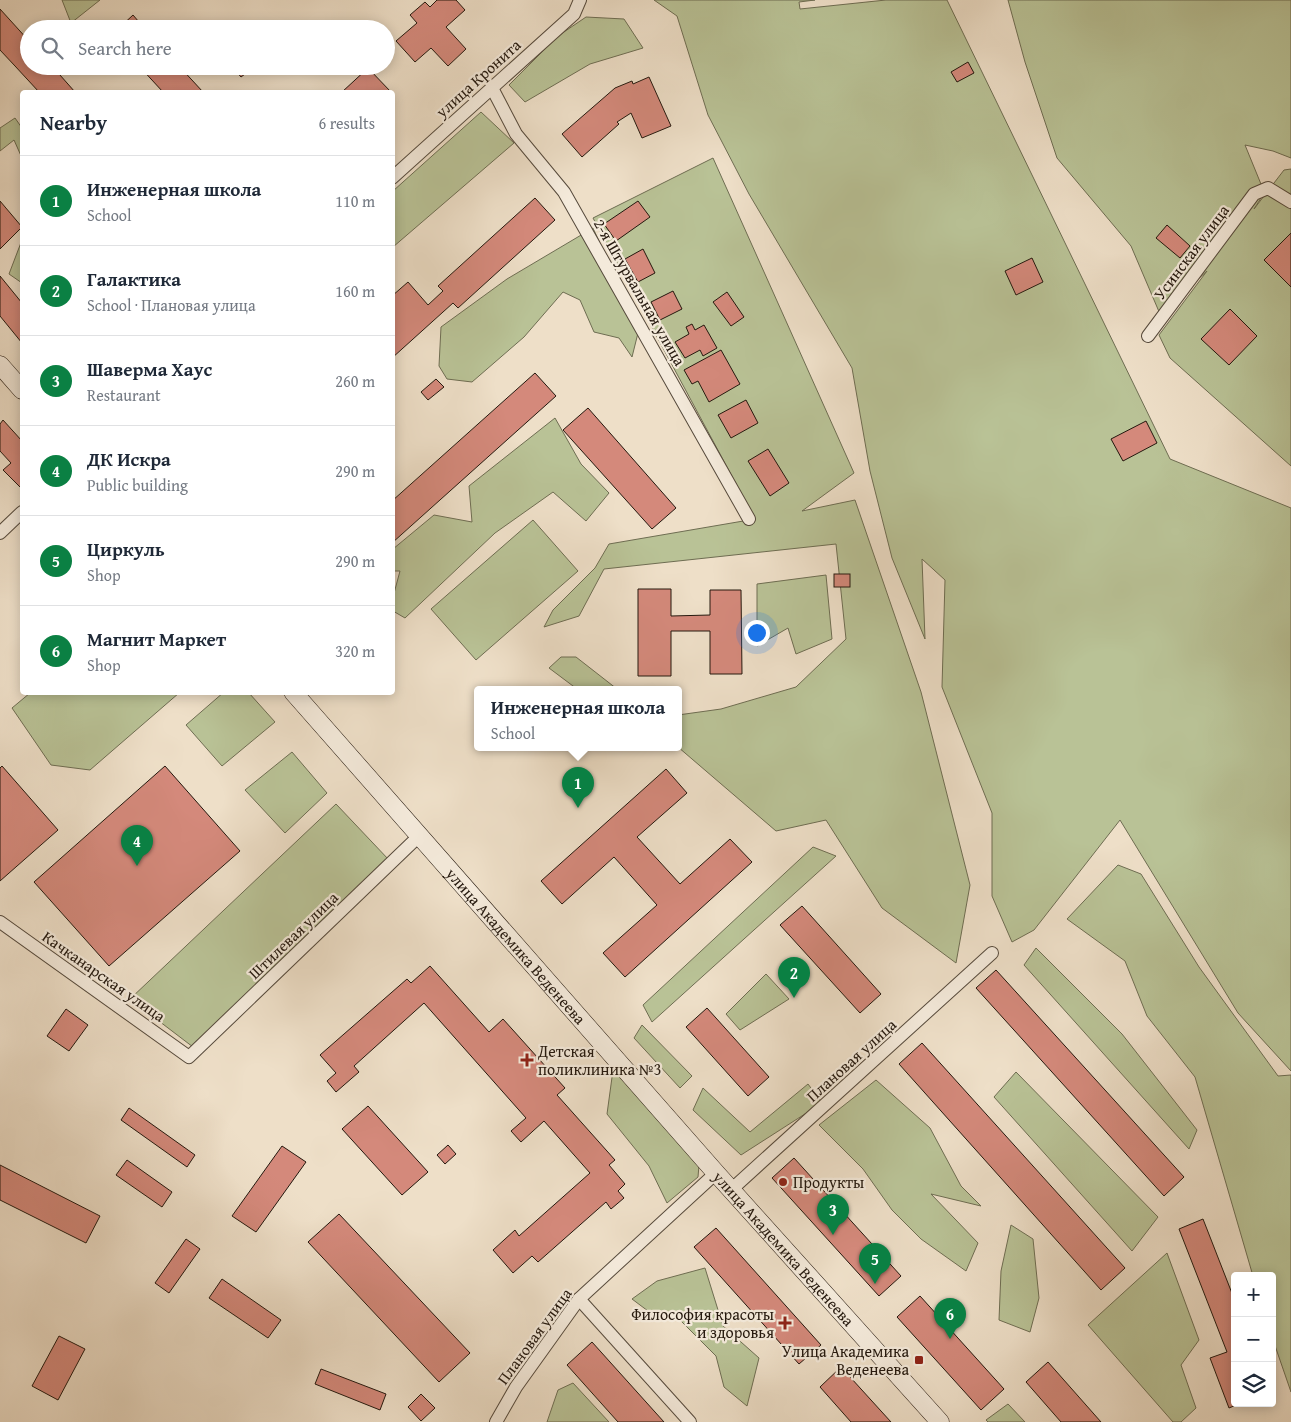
<!DOCTYPE html>
<meta charset="utf-8">
<style>
:root{--surface:#fff;--page:#f6f6f7;--text:#1f2937;--muted:#747a83;--line:#e0e1e3;--accent:#0b8043}
body{margin:0;font-family:"Gentium Book Plus",serif;background:var(--page);color:var(--text)}
.controls{position:absolute;right:15px;bottom:15px;display:grid;overflow:hidden;border-radius:5px;box-shadow:0 2px 12px #0003}
.controls button{width:45px;height:45px;display:grid;place-items:center;padding:0;border:0;border-bottom:1px solid var(--line);background:var(--surface);color:var(--text);font:25px sans-serif}
.you{position:absolute;left:756px;top:632px;width:18px;height:18px;margin:-12px;border:4px solid #fff;border-radius:50%;background:#1a73e8;box-shadow:0 0 0 8px #1a73e833}
.badge{display:grid;place-items:center;width:32px;height:32px;border-radius:50%;background:var(--accent);color:#fff;font-size:16px;font-weight:700}
.pin{position:absolute;translate:-50% -41px;filter:drop-shadow(0 1px 2px #0008)}
.pin::after{content:'';position:absolute;top:26px;width:18px;height:15px;background:inherit;clip-path:polygon(0 0,100% 0,50% 100%)}
.popup{position:absolute;left:474px;top:686px;width:208px;height:65px;box-sizing:border-box;display:grid;place-content:center;border-radius:5px;background:var(--surface);filter:drop-shadow(0 1px 4px #0005);font-size:16px;white-space:nowrap;color:var(--muted)}
.popup b{font-size:19px;color:var(--text)}
.popup::after{content:'';position:absolute;left:50%;top:100%;margin-left:-10px;border:10px solid transparent;border-top-color:var(--surface)}
.list{margin:0;padding:0;list-style:none}
h2{display:flex;justify-content:space-between;align-items:center;height:65px;margin:0;padding:0 20px;font-size:21px}
h2 small{font-size:16px;font-weight:400;color:var(--muted)}
.list li{display:grid;grid-template-columns:32px 1fr auto;gap:15px;align-items:center;box-sizing:border-box;height:90px;padding:0 20px;border-top:1px solid var(--line)}
.list b{display:block;font-size:19px;white-space:nowrap}
.list p{margin:0;font-size:16px;white-space:nowrap;color:var(--muted)}
.list em{font-size:16px;font-style:normal;color:var(--muted)}
.icon{flex:none;width:28px;height:28px;fill:none;stroke:currentColor;stroke-width:2;stroke-linecap:round;stroke-linejoin:round}
.map{position:relative;flex:none;width:1291px;height:1422px;overflow:hidden}
.search{position:absolute;background:var(--surface);box-shadow:0 2px 12px #0003;left:20px;top:20px;width:375px;height:55px;display:flex;align-items:center;gap:12px;box-sizing:border-box;padding:0 18px;border-radius:28px;color:var(--muted);font-size:19px}
.panel{position:absolute;background:var(--surface);box-shadow:0 2px 12px #0003;left:20px;top:90px;width:375px;height:605px;border-radius:5px}
.map>svg:first-child{display:block}
.green{fill:#b9c296;stroke:#6e6d52}
.building{fill:#d4897b;stroke:#24180e}
.lines{fill:none;stroke-linecap:round;stroke-linejoin:round}
.street-casing{stroke:#564a3c;stroke-width:14}
.secondary-casing{stroke:#24180e;stroke-width:19}
.street{stroke:#f4eadb;stroke-width:12}
.secondary{stroke:#f4eadb;stroke-width:18}
.poi-dot{fill:#8f2418;stroke:#f4eadb;stroke-width:2}
.labels{text-anchor:middle;dominant-baseline:central;stroke-width:4.5;stroke-linejoin:round;paint-order:stroke}
.street-label{font-size:16px;fill:#24180e;stroke:#f4eadb}
.poi-label{font-size:16px;fill:#24180e;stroke:#f4eadb;text-anchor:start}
</style>
<div class="map">
<svg width="1291" height="1422" viewBox="0 0 1291 1422">
<rect width="100%" height="100%" fill="#eedfc8"/>
<filter id="stains"><feTurbulence type="fractalNoise" baseFrequency=".004" numOctaves="4"/><feColorMatrix values="0 0 0 0 .2 0 0 0 0 .09 0 0 0 0 .02 0 0 0 .5 -.17"/></filter>
<radialGradient id="worn" r=".72"><stop offset=".6" stop-color="#630" stop-opacity="0"/><stop offset="1" stop-color="#630" stop-opacity=".3"/></radialGradient>
<g class="green">
<path d="M62 0H100L71 23Z"/>
<path d="M654 0H815L799 2 800 9 886 0H947L1170 459 1291 508V1071L1238 1013 1120 820 1034 930 1012 942 992 896V813L942 687 945 580 922 559 925 639 892 558 870 471 852 368 749 194 708 115 677 16Z"/>
<path d="M1008 0H1291V158L1273 151 1245 145 1263 189 1261 198 1254 209 1284 170 1291 169V466L1170 358 1159 335 1207 271 1160 314 1131 246 1057 158 1025 62Z"/>
<path d="M586 17 624 19 643 48 590 64 525 102 509 85 558 36Z"/>
<path d="M481 112 514 143 393 247V191Z"/>
<path d="M15 118 22 128V158L14 140 0 151V128Z"/>
<path d="M713 158 854 473 802 511 855 500 921 692 970 885 956 963 882 908 826 820 776 831 678 747V715L721 709 796 687 846 639 836 544 604 569 579 616 544 627 553 610 595 568 609 544 755 519 593 218Z"/>
<path d="M593 228 639 329 632 357 619 338 594 332 580 300 563 292 524 337 472 382 447 379 439 366 441 327 507 279Z"/>
<path d="M22 240V283L9 274Z"/>
<path d="M555 418 581 464 609 493 586 521 553 492 495 533 405 618 393 611V597L400 571H393V549L434 515 472 522 469 486Z"/>
<path d="M533 520 578 571 476 660 431 609Z"/>
<path d="M826 575 832 639 796 654 788 628 757 646V584Z"/>
<path d="M561 657H576L617 689H577L549 668Z"/>
<path d="M224 692 249 693 275 722 222 766 186 725Z"/>
<path d="M30 693V692L179 693 90 770 51 765 12 708Z"/>
<path d="M292 752 327 793 285 833 245 790Z"/>
<path d="M336 804 389 860 193 1047 130 999Z"/>
<path d="M813 847 836 856 652 1022 643 1005Z"/>
<path d="M1118 865 1141 874 1199 967 1278 1076 1291 1075V1392L1272 1337V1276H1253L1195 1077 1147 1016 1125 961 1067 919Z"/>
<path d="M1036 948 1122 1034 1197 1130 1189 1149 1024 965Z"/>
<path d="M766 974 789 999 740 1030 726 1014Z"/>
<path d="M642 1025 692 1076 680 1088 634 1038Z"/>
<path d="M613 1070 700 1153 698 1177 667 1203 649 1166 607 1114Z"/>
<path d="M1016 1072 1158 1217 1132 1251 994 1097Z"/>
<path d="M876 1080 930 1128 961 1186 981 1206 931 1194 978 1243 966 1271 921 1239 892 1210 863 1169 819 1125Z"/>
<path d="M808 1084 822 1103 741 1155 693 1110 703 1088 750 1132Z"/>
<path d="M1011 1225 1033 1239 1039 1298 1030 1332 999 1320 1001 1271Z"/>
<path d="M1167 1253 1199 1340 1181 1365 1196 1408 1181 1422H1173L1088 1325Z"/>
<path d="M705 1268 723 1326 759 1358 747 1406 724 1387 716 1356 678 1318 652 1314 632 1299 657 1281Z"/>
<path d="M573 1383 609 1422H547L558 1390Z"/>
<path d="M1008 1404 1025 1422H988L986 1420Z"/>
</g>
<g class="building">
<path d="M437 0H456L465 10 446 27 466 49 448 66 431 48 415 62 396 41 417 23 410 15 425 2 430 7Z"/>
<path d="M0 9 29 41V66H52L75 92H39L15 66 0 50Z"/>
<path d="M133 15 145 29H118Z"/>
<path d="M968 62 974 73 957 82 951 72Z"/>
<path d="M139 66H179L203 92H163Z"/>
<path d="M240 66H251L253 68 241 77 235 70Z"/>
<path d="M368 68 391 92H342Z"/>
<path d="M649 77 671 126 642 138 631 113 617 122 619 124 582 157 562 134 615 88 632 81 633 84Z"/>
<path d="M535 198 555 220 458 308 453 303 392 358V296L408 282 428 305 443 291 438 286Z"/>
<path d="M0 201 22 227 0 249Z"/>
<path d="M638 201 650 217 616 241 604 224Z"/>
<path d="M1167 225 1190 246 1180 258 1156 238Z"/>
<path d="M1291 233V287L1264 260Z"/>
<path d="M643 249 655 273 638 282 625 259Z"/>
<path d="M1032 258 1043 282 1016 295 1005 271Z"/>
<path d="M0 276 22 303V343L0 316Z"/>
<path d="M673 291 682 309 660 320 651 302Z"/>
<path d="M727 292 744 317 731 326 713 302Z"/>
<path d="M1230 309 1257 336 1229 365 1201 339Z"/>
<path d="M692 324 695 330 704 325 717 348 703 356 700 350 685 358 675 342 689 334 686 327Z"/>
<path d="M721 350 740 384 709 402 698 381 692 384 684 370Z"/>
<path d="M535 373 556 396 392 543V501Z"/>
<path d="M436 379 444 387 428 400 421 392Z"/>
<path d="M746 400 758 423 731 438 718 415Z"/>
<path d="M588 408 676 508 652 529 563 430Z"/>
<path d="M3 420 22 441V485L20 487 3 470 11 463 0 451V424Z"/>
<path d="M1146 421 1157 443 1123 461 1111 439Z"/>
<path d="M768 449 789 483 770 496 748 461Z"/>
<rect x="834" y="574" width="16" height="13"/>
<path d="M638 589H671V616L710 615V590H741L742 674H710V631H671V676H638Z"/>
<path d="M2 766 58 830 0 881V768Z"/>
<path d="M165 766 240 851 109 966 34 882Z"/>
<path d="M666 769 687 793 637 837 680 884 730 839 752 862 625 977 603 953 657 905 614 857 562 904 541 881Z"/>
<path d="M802 906 881 994 860 1013 780 925Z"/>
<path d="M430 966 489 1032 503 1019 565 1088 557 1095 615 1160 609 1165 625 1184 618 1191 624 1198 611 1209 606 1202 538 1262 532 1256 513 1273 493 1250 515 1230 519 1236 590 1173 544 1121 521 1142 511 1131 526 1118 424 1003 354 1066 359 1072 336 1092 327 1081 336 1073 320 1055 407 979 411 983Z"/>
<path d="M996 970 1184 1177 1164 1196 976 988Z"/>
<path d="M707 1008 769 1077 748 1096 686 1027Z"/>
<path d="M66 1009 88 1025 69 1051 47 1036Z"/>
<path d="M922 1043 1125 1268 1101 1290 899 1064Z"/>
<path d="M368 1106 428 1172 402 1195 342 1129Z"/>
<path d="M129 1108 195 1155 187 1167 121 1120Z"/>
<path d="M448 1145 456 1154 445 1164 437 1155Z"/>
<path d="M282 1146 306 1162 256 1232 232 1216Z"/>
<path d="M794 1158 901 1276 879 1296 772 1178Z"/>
<path d="M127 1160 172 1192 162 1207 116 1175Z"/>
<path d="M0 1165 100 1216 86 1243 0 1200Z"/>
<path d="M339 1214 470 1353 439 1382 308 1242Z"/>
<path d="M1203 1219 1235 1301V1403H1241L1229 1408 1210 1358 1227 1352 1179 1229Z"/>
<path d="M716 1228 821 1345 799 1364 694 1247Z"/>
<path d="M186 1239 200 1249 169 1293 155 1283Z"/>
<path d="M222 1279 281 1320 268 1338 209 1298Z"/>
<path d="M920 1296 1004 1389 981 1410 897 1317Z"/>
<path d="M59 1336 85 1349 58 1400 32 1386Z"/>
<path d="M592 1342 664 1422H618L567 1365Z"/>
<path d="M1048 1362 1101 1422H1061L1026 1382Z"/>
<path d="M841 1367 891 1422H851L820 1387Z"/>
<path d="M321 1369 386 1394 380 1410 315 1384Z"/>
<path d="M421 1394 435 1408 421 1421 408 1407Z"/>
</g>
<g class="lines">
<g class="street-casing">
<g id="street">
<path d="M492 88 516 134 564 192 749 519"/>
<path d="M392 178 574 14 580 0"/>
<path d="M1148 336 1254 194 1268 188 1291 202"/>
<path d="M0 533 22 512"/>
<path d="M0 922 189 1057 419 836"/>
<path d="M732 1189 992 953"/>
<path d="M579 1299 690 1422"/>
<path d="M496 1422 516 1387 579 1299 716 1173"/>
</g>
</g>
<g class="secondary-casing">
<g id="secondary">
<path d="M0 365 22 390"/>
<path id="s1" d="M293 692 716 1173 940 1422"/>
</g>
</g>
<use href="#street" class="street"/>
<use href="#secondary" class="secondary"/>
</g>
<g class="poi-dot">
<path d="M524.5 1052.5h5v5h5v5h-5v5h-5v-5h-5v-5h5z"/>
<circle cx="783" cy="1182" r="5"/>
<path d="M782.5 1315.5h5v5h5v5h-5v5h-5v-5h-5v-5h5z"/>
<rect x="914" y="1355" width="10" height="10" rx="2.5"/>
</g>
<g class="labels">
<g class="street-label">
<text transform="translate(478 78) rotate(-42)">улица Кронита</text>
<text transform="translate(1191 252) rotate(-53)">Усинская улица</text>
<text transform="translate(640 292) rotate(60)">2-я Штурвальная улица</text>
<text transform="translate(293 935) rotate(-44)">Штилевая улица</text>
<text stroke="none"><textPath href="#s1" startOffset="338">улица Академика Веденеева</textPath></text>
<text transform="translate(104 976) rotate(35)">Качканарская улица</text>
<text transform="translate(851 1060) rotate(-42)">Плановая улица</text>
<text stroke="none"><textPath href="#s1" startOffset="742">улица Академика Веденеева</textPath></text>
<text transform="translate(534 1336) rotate(-54)">Плановая улица</text>
</g>
<g class="poi-label">
<text x="538" y="1051">Детская<tspan x="538" dy="18">поликлиника №3</tspan></text>
<text x="793" y="1182">Продукты</text>
<text x="774" y="1314" text-anchor="end">Философия красоты<tspan x="774" dy="18">и здоровья</tspan></text>
<text x="909" y="1351" text-anchor="end">Улица Академика<tspan x="909" dy="18">Веденеева</tspan></text>
</g>
</g>
<rect width="100%" height="100%" filter="url(#stains)"/>
<rect width="100%" height="100%" fill="url(#worn)"/>
</svg>
<div class="controls">
<button>+</button>
<button>−</button>
<button><svg class="icon" aria-label="layers" viewBox="0 0 24 24"><path d="M12 4l9 5-9 5-9-5zM3 14l9 5 9-5"/></svg></button>
</div>
<div class="you"></div>
<div class="pin badge" style="left:578px;top:808px">1</div>
<div class="popup"><b>Инженерная школа</b>School</div>
<div class="pin badge" style="left:794px;top:998px">2</div>
<div class="pin badge" style="left:833px;top:1235px">3</div>
<div class="pin badge" style="left:137px;top:866px">4</div>
<div class="pin badge" style="left:875px;top:1284px">5</div>
<div class="pin badge" style="left:950px;top:1339px">6</div>
<div class="search"><svg class="icon" aria-label="search" viewBox="0 0 24 24"><circle cx="10" cy="10" r="6"/><path d="M15 15l6 6"/></svg>Search here</div>
<section class="panel">
<h2>Nearby<small>6 results</small></h2>
<ul class="list">
<li><span class="badge">1</span><div><b>Инженерная школа</b><p>School</p></div><em>110 m</em></li>
<li><span class="badge">2</span><div><b>Галактика</b><p>School · Плановая улица</p></div><em>160 m</em></li>
<li><span class="badge">3</span><div><b>Шаверма Хаус</b><p>Restaurant</p></div><em>260 m</em></li>
<li><span class="badge">4</span><div><b>ДК Искра</b><p>Public building</p></div><em>290 m</em></li>
<li><span class="badge">5</span><div><b>Циркуль</b><p>Shop</p></div><em>290 m</em></li>
<li><span class="badge">6</span><div><b>Магнит Маркет</b><p>Shop</p></div><em>320 m</em></li>
</ul>
</section>
</div>
